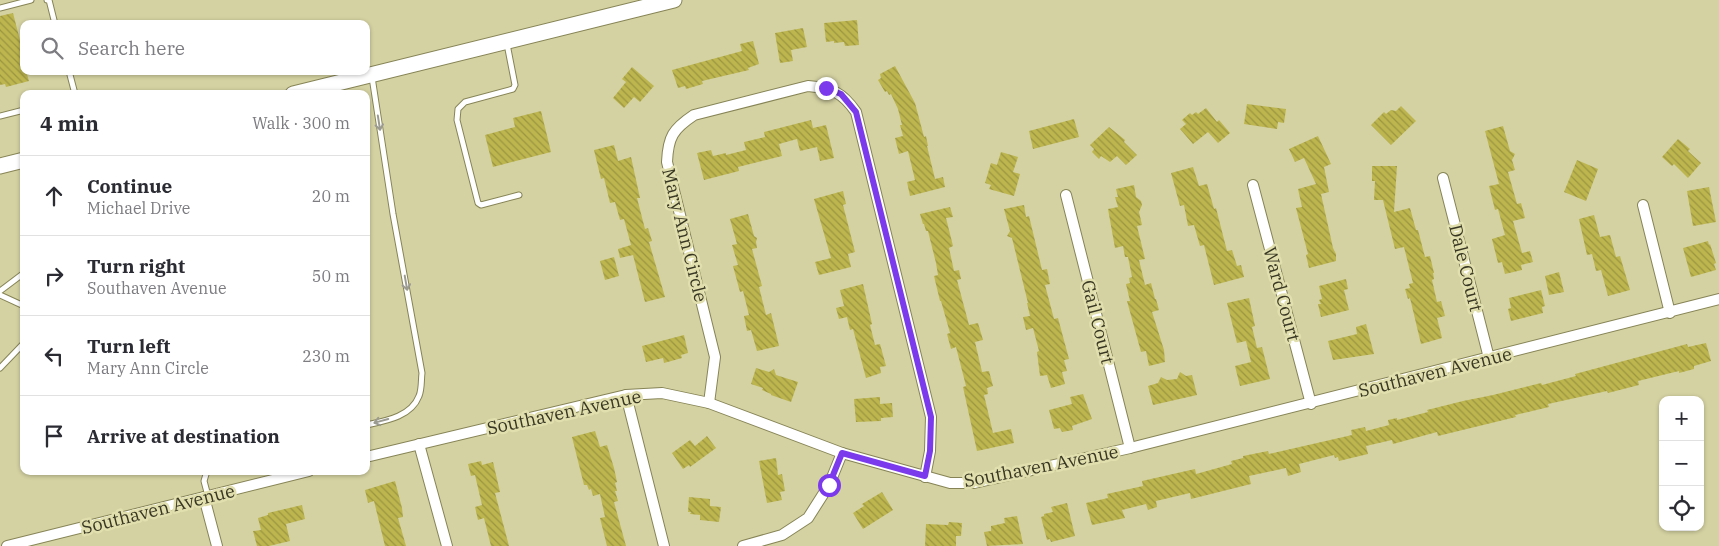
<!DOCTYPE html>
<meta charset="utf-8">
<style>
:root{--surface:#fff;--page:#f2f2f3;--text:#2b2b33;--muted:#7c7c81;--line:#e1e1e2}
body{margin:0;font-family:"IBM Plex Serif",serif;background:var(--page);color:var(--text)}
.controls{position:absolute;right:15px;bottom:15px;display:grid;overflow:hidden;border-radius:10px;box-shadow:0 1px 4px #0004}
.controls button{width:45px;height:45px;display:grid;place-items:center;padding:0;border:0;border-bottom:1px solid var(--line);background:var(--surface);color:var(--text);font:25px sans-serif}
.stop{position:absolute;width:15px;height:15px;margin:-11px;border:4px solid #7c3aed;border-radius:50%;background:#fff}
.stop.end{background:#7c3aed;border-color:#fff;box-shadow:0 1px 5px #0008}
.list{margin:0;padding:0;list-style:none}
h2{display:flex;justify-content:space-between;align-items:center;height:65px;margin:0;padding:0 20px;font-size:21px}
h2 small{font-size:16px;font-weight:400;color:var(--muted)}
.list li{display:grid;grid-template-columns:32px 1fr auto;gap:15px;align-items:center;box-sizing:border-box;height:80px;padding:0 20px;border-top:1px solid var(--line)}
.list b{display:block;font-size:19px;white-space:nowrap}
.list p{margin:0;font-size:16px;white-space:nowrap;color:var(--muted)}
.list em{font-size:16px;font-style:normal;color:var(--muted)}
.icon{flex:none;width:28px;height:28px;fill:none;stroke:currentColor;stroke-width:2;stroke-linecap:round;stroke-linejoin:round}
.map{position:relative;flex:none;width:1719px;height:546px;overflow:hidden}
.search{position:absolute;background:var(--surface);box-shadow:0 1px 4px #0004;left:20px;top:20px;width:350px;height:55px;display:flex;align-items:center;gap:12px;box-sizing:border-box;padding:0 18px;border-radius:10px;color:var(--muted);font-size:19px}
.panel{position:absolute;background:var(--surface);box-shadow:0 1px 4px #0004;left:20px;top:90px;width:350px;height:385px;border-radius:10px}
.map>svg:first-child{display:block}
.building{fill:url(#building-back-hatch)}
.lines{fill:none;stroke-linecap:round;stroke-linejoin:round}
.service-casing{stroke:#868456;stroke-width:7}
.minor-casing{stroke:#868456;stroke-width:12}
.secondary-casing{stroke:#868456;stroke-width:17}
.service{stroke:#fff;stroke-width:5}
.minor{stroke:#fff;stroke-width:10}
.secondary{stroke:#fff;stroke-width:15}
.oneway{stroke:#9c9b91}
.route{stroke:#7c3aed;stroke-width:6}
.labels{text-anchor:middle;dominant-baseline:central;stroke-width:5;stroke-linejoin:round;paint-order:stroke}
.street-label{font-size:18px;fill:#383723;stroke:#e1dfae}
</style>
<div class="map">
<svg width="1719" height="546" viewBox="0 0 1719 546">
<defs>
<pattern id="building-back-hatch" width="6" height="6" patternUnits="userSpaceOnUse" patternTransform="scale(1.25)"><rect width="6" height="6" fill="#bdb64f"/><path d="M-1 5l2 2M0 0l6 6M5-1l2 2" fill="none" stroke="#9b9541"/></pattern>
</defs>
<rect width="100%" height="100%" fill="#d4d2a2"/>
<g class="building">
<path d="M13 13 22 48 24 47V71H26L29 81 6 87 5 84 0 85V16Z"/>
<path d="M857 20 859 45 845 46 844 42 834 43V41L826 42 824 23Z"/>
<path d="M803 28 807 47 791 50 793 61 780 63 775 33Z"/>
<path d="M753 41 759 64 748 68 749 70 702 81 703 84 686 89 685 86 678 88 672 70 742 51 740 44Z"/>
<path d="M895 66 915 103 924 137 926 136 928 146H927L935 179 943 177 945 187 910 196 907 182 915 180 908 151 899 154 895 138 903 136 900 125H902L898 109 891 94 889 95 887 91 885 92 878 80 881 78 880 74Z"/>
<path d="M632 67 654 86 640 102 634 97 624 108 613 98 626 82 622 79Z"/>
<path d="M1247 104 1286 109 1284 123 1278 122 1277 129 1244 124Z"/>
<path d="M1401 106 1416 121 1391 145 1371 125 1384 112 1386 114 1391 110 1396 111Z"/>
<path d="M1206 108 1217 122 1219 120 1230 133 1218 143 1208 132 1193 144 1180 129 1186 124 1182 120 1190 113 1192 115 1196 112 1198 114Z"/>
<path d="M541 111 551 152 493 167 485 135 515 127 513 118Z"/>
<path d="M1074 119 1079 137 1033 149 1029 131Z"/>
<path d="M811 120 813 128 826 125 834 158 820 161 817 147 800 151 797 139 779 144 782 156 738 167 739 171 704 180 697 153 711 150 713 156 726 153V155L746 150 744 142 765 137 764 132Z"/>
<path d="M1503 126 1510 151 1515 154 1512 160 1515 170 1508 172 1517 204 1521 203 1525 218 1513 221 1522 253 1530 251 1533 262 1521 265 1522 270 1505 274 1502 262 1498 263 1492 239 1505 235 1498 209 1495 210 1489 186 1499 184 1485 131Z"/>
<path d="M1109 127 1125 140 1124 142 1137 155 1126 165 1117 156 1110 162 1101 156 1099 159 1092 152 1094 149 1090 145Z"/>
<path d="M1318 136 1331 164 1324 167 1329 192 1321 194 1333 248 1336 254V261L1309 268 1306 255 1308 254 1296 208 1302 207 1298 189 1316 184 1304 158 1295 162 1289 149Z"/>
<path d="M1678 139 1690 149 1688 151 1701 163 1688 178 1674 164 1672 166 1662 157Z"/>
<path d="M614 145 618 161 631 157 640 198H637L645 229 648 228 652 241 649 242 665 297 645 302 633 255 620 258 618 249 631 245 624 219 620 220 615 202 610 203 604 178 601 179 594 150Z"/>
<path d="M1001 152 1018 157 1013 172 1020 174 1014 196 989 189 991 185 985 183 991 163 997 165Z"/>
<path d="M1577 160 1598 169 1586 201 1564 192Z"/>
<path d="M1372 166H1397L1394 212 1410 208 1416 230H1418L1425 257 1430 256 1434 273H1433L1434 279 1432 280 1437 302 1441 301 1445 316 1437 318 1442 338 1421 344 1410 298 1408 299 1405 289 1410 288 1409 284 1413 283 1404 247 1395 249 1383 200H1374L1375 181H1372Z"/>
<path d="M1193 167 1199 186 1207 184 1214 209 1216 208 1227 251 1232 250 1237 266 1241 265 1244 277 1214 285 1204 245 1200 246 1194 225 1188 226 1184 205 1180 206 1171 173Z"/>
<path d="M1134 185 1136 197 1141 201 1142 205 1139 212 1142 225 1137 226 1145 259 1139 260 1145 285 1151 283 1155 299H1156L1159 310 1152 312 1164 350 1165 362 1149 366 1146 351 1141 352 1127 301H1130L1126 284 1130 283 1129 278 1132 277 1128 257H1125L1123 246 1115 248 1108 209 1118 207 1115 197H1118L1116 189Z"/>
<path d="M1709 187 1716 222 1693 226 1687 191Z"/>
<path d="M843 191 846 204 843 205 855 252 848 254 851 267 819 275 815 262 831 258 814 199Z"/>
<path d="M1024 205 1026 217 1029 216 1042 270 1047 269 1050 284 1045 285 1054 319 1058 318 1069 359 1064 360 1067 371 1062 372 1065 384 1051 388 1047 375 1040 376 1037 352 1039 351 1033 328 1026 330 1023 317 1030 316 1027 303H1028L1012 238 1007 236 1010 231 1004 209Z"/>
<path d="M950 207 953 217 946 218 953 246 949 248 954 271 959 270 961 279 957 280 969 325 978 323 983 340 975 342 982 372 989 371 993 386 987 388 988 394 984 395 993 433 1011 429 1014 443 977 451 963 387 966 386 956 347 951 349 947 334 950 333 941 301H940L934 276 938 275 936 263 928 231H926L924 224H923L920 214Z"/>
<path d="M748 214 754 236 757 238 756 242 757 248 752 249 762 286 759 287 766 315 771 313 779 346 757 351 751 330 747 331 744 316 749 315 743 291 740 292 733 266 738 265 732 245 737 244 730 219Z"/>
<path d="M1594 215 1600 237 1610 235 1616 257 1620 256 1630 290 1608 296 1601 270 1596 271 1592 254 1587 255 1579 219Z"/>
<path d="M1708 241 1709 245 1710 244 1716 263 1714 264 1716 270 1691 277 1683 248Z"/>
<path d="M614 257 619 276 605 280 600 261Z"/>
<path d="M1559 272 1564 292 1549 295 1545 276Z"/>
<path d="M1346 279 1348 289 1344 290 1349 310 1321 317 1318 304H1321L1319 300 1322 299 1319 286Z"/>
<path d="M863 284 872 324 870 325 875 345 880 344 886 366 880 367 881 373 866 378 853 329 850 330 847 317 839 319 836 308 844 306 840 290Z"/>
<path d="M1541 290 1545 306 1542 307 1543 313 1511 321 1508 309 1511 308 1509 298Z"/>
<path d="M1249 298 1255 326 1252 327 1257 348 1262 347 1270 379 1240 386 1235 366 1251 362 1246 341 1237 343 1227 303Z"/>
<path d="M1366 324 1374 354 1333 360 1328 341 1357 334 1356 327Z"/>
<path d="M684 335 688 353 681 355 682 358 664 363 663 358 646 362 642 346Z"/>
<path d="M1706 343 1711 361 1694 366V369L1679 373V371L1638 381 1639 385 1608 393 1607 391 1548 404 1549 407 1515 415 1516 417 1438 436 1437 432 1393 444 1392 440 1366 446 1368 454 1339 461 1338 457 1335 458 1334 455 1299 464 1301 472 1288 476 1286 468 1249 476 1251 484 1191 499 1190 493 1156 501 1157 507 1148 510 1146 504 1122 510 1125 518 1092 525 1086 503 1108 498 1107 494 1143 486 1142 481 1195 469 1196 474 1232 464 1231 461 1243 458V456L1268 451 1269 454 1352 435 1351 430 1365 427 1366 431 1389 425 1388 420 1397 418V420L1428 412 1427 410 1463 401 1493 395 1541 383 1542 385 1576 376 1575 374 1687 344 1688 347Z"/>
<path d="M756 368 769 372 774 369 776 375 798 382 791 402 771 395V394L762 390 763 388 751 384Z"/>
<path d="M1180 372 1186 376 1192 375 1197 395 1153 405 1148 386 1158 383 1161 377 1167 380 1177 379Z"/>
<path d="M1083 394 1092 419 1072 426 1073 430 1062 432 1060 428 1054 429 1049 410 1072 404 1070 397Z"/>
<path d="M880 397V404L892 403 893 417 881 418V421L856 422 854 399Z"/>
<path d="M595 431 600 447 607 445 614 468 617 482 615 483 617 491H615L618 501 614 502 626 546H607L600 518 605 517 600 494 593 496 591 489 589 490 587 485H584L572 437Z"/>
<path d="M707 436 716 448 690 467 689 465 683 469 672 453 690 440 695 446Z"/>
<path d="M776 458 778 475 782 474 785 491 780 492 782 500 767 503 759 461Z"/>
<path d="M481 461 482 465 493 462 500 492 495 493 509 546H491L484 518 478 520 475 507 482 505 475 475 471 476 468 464Z"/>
<path d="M395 481 402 508 403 517 398 518 406 546H385L374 501 368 503 365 490Z"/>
<path d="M882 492 893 510 863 529 853 513 864 506 862 504Z"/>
<path d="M689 497 710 499V506L721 507 719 522 700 520V515L690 514 691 512H688Z"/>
<path d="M1067 503 1075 536 1051 542 1050 539 1047 540 1041 517 1044 516V514L1053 512 1051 507Z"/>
<path d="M302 505 305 519 286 524 290 541 269 546H257L253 531 261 530 258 518 268 515V513Z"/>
<path d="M1017 516 1023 544 987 546 984 532 991 531V526L1005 523 1004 518Z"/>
<path d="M949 522 962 523 961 536H956V546H925L926 524 948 525Z"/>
</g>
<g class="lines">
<g class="service-casing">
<g id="service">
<path d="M47 0H49L55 24"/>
<path d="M0 8 31 0"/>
<path d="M507 44 515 85 513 89 465 102 458 109 457 120 478 203 481 205 519 195"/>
<path d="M69 71 75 94"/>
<path d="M0 116 24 110"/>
<path d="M0 291 24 273"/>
<path d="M0 295 24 306"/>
<path d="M0 368 24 343"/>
<path d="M366 425C385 421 411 417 419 396 422 389 421 380 422 373L393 214 372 77"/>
<path d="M207 471 204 481 208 496"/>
</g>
</g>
<g class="minor-casing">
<g id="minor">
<path d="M1443 178 1489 358"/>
<path d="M1253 185 1311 404"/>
<path d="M1066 195 1130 448"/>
<path d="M1643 205 1670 313"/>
<path d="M626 395 664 546"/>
<path d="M709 403 715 357 667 162C668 137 673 129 694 115L808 86C832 88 842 92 856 112L931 417 930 451 925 477"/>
<path d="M419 444 447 546"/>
<path d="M366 457 626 395 662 393 709 403 842 453 950 483H974L1130 448 1719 299"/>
<path d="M204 497 217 546"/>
<path d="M7 546 309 471"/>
<path d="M743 546 782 535 808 518 829 485 842 453"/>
</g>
</g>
<g class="secondary-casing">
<g id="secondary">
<path d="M293 94 674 0"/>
<path d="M0 166 24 160"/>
</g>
</g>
<use href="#service" class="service"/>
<use href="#minor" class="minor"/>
<use href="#secondary" class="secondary"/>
</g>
<defs><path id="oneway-shaft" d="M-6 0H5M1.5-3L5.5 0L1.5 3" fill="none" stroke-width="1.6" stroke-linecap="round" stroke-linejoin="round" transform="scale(1.25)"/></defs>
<g class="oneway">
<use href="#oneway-shaft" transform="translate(379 123) rotate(81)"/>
<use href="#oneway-shaft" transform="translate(406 283) rotate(80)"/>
<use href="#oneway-shaft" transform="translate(381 421) rotate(165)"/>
</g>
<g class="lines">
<path class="route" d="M826 88 841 94 856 112 931 417 930 451 925 476 842 453 829 485"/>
</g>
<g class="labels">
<g class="street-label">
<text transform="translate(685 235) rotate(76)">Mary Ann Circle</text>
<text transform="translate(1466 268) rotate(76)">Dale Court</text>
<text transform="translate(1282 294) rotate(75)">Ward Court</text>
<text transform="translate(1098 322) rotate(76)">Gail Court</text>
<text transform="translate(1435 372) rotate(-14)">Southaven Avenue</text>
<text transform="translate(564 412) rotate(-12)">Southaven Avenue</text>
<text transform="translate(1041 466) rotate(-11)">Southaven Avenue</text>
<text transform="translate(158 509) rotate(-14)">Southaven Avenue</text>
</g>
</g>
</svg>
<div class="controls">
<button>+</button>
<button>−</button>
<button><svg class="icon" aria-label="locate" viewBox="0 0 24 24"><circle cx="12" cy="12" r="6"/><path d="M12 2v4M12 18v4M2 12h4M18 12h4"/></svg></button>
</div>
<div class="stop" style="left:829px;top:485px"></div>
<div class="stop end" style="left:826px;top:88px"></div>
<div class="search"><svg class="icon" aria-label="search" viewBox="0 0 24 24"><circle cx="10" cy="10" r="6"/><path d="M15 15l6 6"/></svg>Search here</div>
<section class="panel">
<h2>4 min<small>Walk · 300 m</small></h2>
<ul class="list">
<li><svg class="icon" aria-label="ahead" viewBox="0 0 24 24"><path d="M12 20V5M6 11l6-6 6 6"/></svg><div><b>Continue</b><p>Michael Drive</p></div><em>20 m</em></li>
<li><svg class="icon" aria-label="right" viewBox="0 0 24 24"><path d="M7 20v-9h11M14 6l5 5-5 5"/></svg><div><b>Turn right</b><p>Southaven Avenue</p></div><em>50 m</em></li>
<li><svg class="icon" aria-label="left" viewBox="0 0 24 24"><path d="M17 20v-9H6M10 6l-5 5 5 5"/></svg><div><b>Turn left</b><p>Mary Ann Circle</p></div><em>230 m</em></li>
<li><svg class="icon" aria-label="arrive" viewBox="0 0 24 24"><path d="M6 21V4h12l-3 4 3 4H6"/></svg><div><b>Arrive at destination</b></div></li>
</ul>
</section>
</div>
